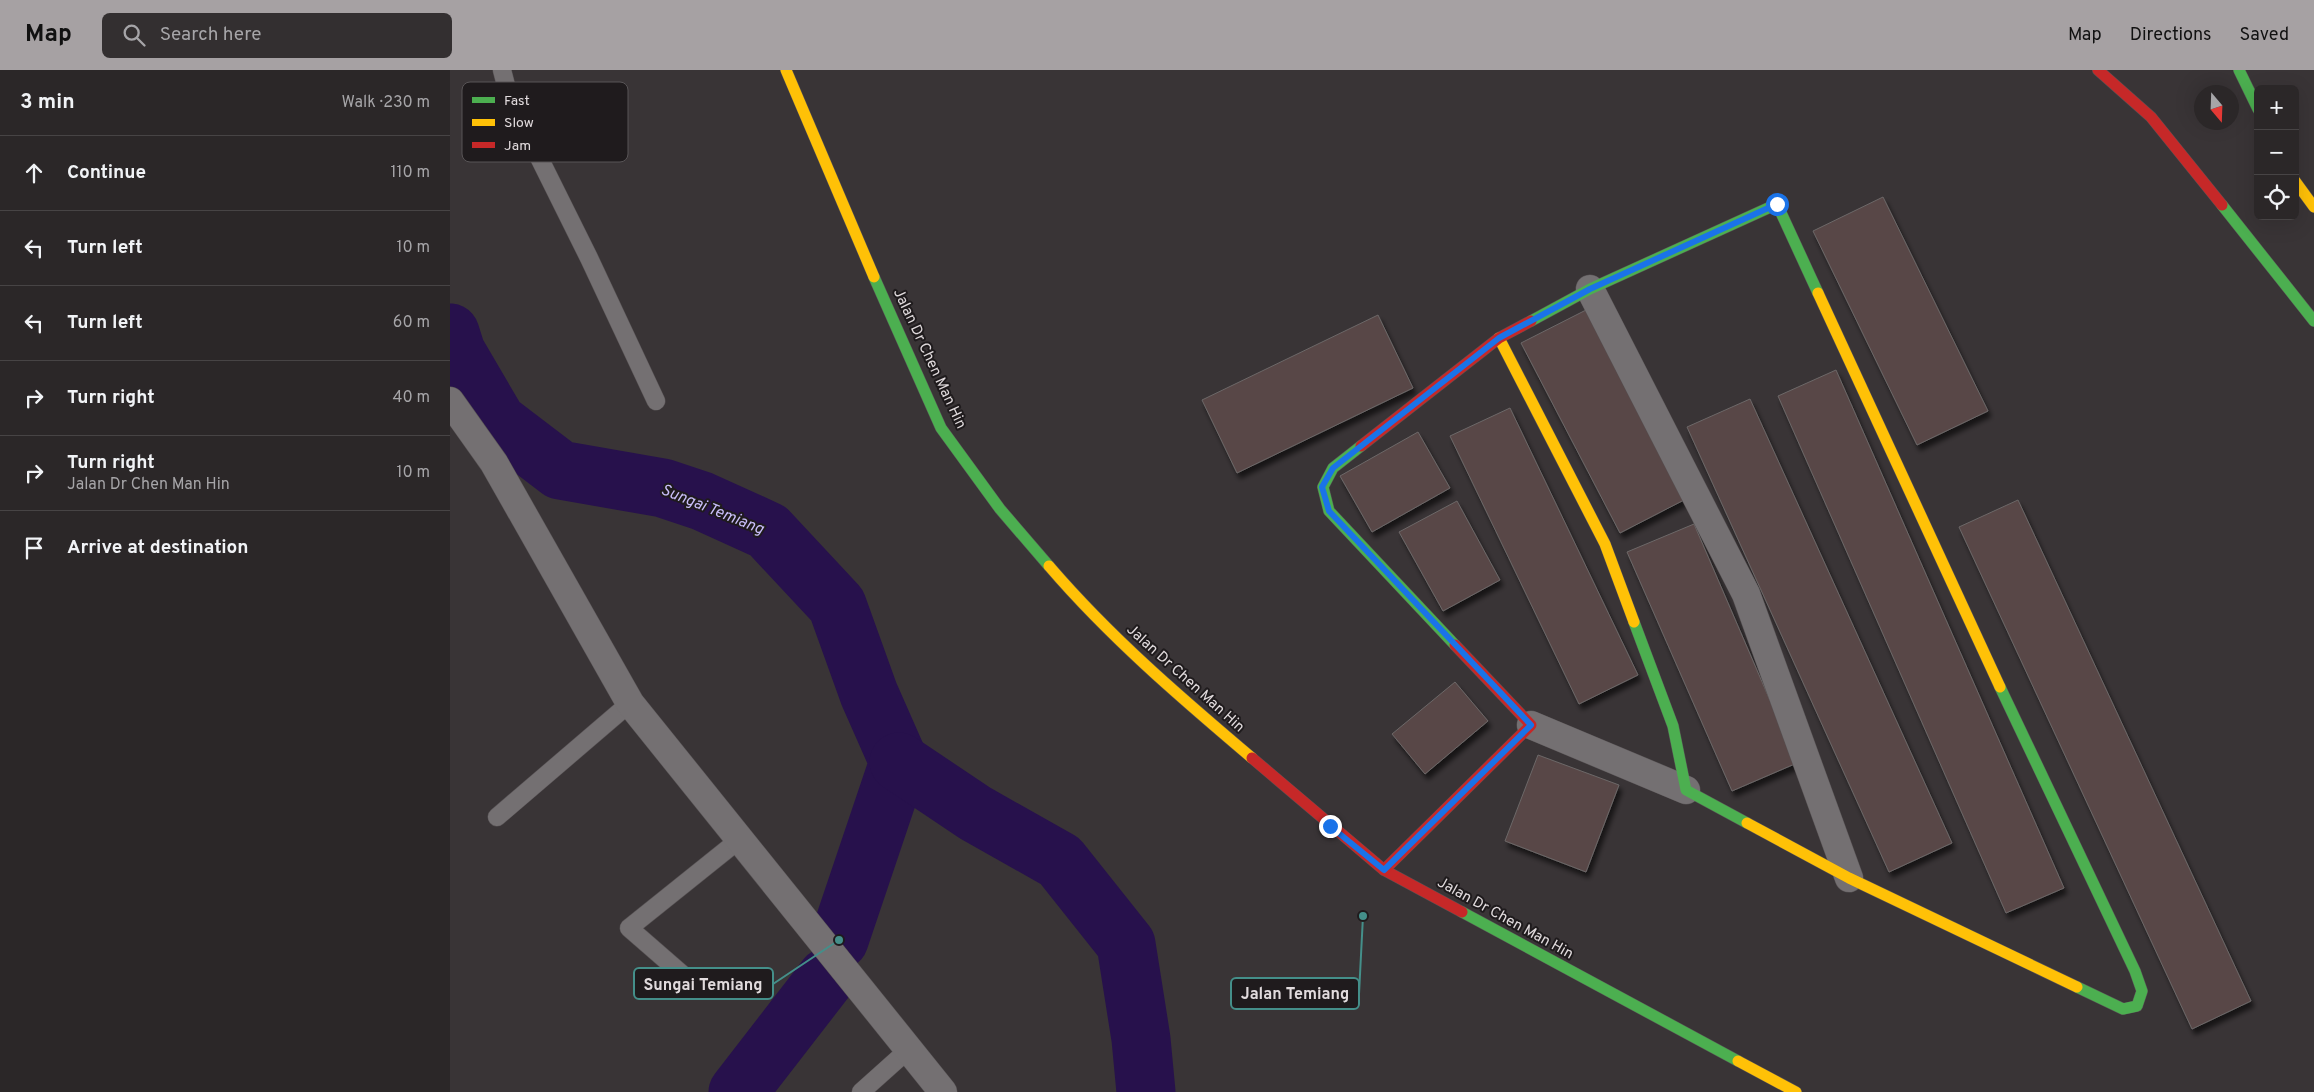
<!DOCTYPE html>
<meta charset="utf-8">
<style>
:root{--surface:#2b2728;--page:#332f30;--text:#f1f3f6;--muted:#a6a5a8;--line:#474445;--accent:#a6a1a3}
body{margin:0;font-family:Overpass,sans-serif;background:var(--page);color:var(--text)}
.controls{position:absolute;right:15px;top:15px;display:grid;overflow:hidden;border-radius:8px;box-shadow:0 5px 20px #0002}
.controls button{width:45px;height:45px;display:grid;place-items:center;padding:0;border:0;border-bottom:1px solid var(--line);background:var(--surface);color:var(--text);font:25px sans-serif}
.compass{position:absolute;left:1744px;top:15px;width:45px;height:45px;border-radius:50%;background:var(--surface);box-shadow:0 5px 20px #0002;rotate:161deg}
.stop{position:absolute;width:15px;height:15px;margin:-11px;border:4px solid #1a73e8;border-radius:50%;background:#fff}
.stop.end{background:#1a73e8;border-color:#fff;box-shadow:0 1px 5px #0008}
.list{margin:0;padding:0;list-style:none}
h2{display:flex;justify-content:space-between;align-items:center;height:65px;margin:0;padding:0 20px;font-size:21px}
h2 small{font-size:16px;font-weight:400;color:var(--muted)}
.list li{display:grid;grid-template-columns:32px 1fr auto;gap:15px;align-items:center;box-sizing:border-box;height:75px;padding:0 20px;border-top:1px solid var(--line)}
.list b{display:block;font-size:19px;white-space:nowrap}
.list p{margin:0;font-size:16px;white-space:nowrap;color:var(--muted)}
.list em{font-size:16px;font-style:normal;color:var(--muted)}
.icon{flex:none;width:28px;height:28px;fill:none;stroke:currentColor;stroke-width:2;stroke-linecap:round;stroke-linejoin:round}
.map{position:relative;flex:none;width:1864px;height:1022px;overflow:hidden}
header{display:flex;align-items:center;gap:30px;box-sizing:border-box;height:70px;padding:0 25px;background:var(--accent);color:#111}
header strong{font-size:24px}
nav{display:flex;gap:28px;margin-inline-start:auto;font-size:18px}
.search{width:350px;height:45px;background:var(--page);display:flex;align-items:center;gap:12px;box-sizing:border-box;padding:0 18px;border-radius:8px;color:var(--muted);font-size:19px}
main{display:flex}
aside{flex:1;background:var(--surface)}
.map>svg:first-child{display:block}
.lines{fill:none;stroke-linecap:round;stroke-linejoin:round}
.river{stroke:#27114c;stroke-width:59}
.building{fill:#594747;stroke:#6c6868;filter:url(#shadow)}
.lane-casing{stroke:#575254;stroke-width:19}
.street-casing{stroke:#575254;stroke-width:29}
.fast-casing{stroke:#575254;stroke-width:12}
.slow-casing{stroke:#575254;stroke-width:12}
.jam-casing{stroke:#575254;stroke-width:12}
.lane{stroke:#747072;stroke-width:18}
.street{stroke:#747072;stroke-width:28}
.fast{stroke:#4caf50;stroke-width:11}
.slow{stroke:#ffc107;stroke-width:11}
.jam{stroke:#c62828;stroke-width:11}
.route{stroke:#1a73e8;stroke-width:6}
.labels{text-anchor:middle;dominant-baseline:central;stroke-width:4;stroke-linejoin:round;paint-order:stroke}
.street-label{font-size:15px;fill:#e1dbdd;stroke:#1f1b1d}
.water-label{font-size:16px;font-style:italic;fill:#c9bef9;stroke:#1f1b1d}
.key{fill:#1f1b1d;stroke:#595557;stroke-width:1}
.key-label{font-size:14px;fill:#e1dbdd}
.leader{fill:none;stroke:#448f8a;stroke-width:2}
.callout-dot{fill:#448f8a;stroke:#1f1b1d;stroke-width:2}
.callout{fill:#1f1b1d;stroke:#448f8a;stroke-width:2}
.callout-label{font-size:16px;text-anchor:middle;font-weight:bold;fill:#e1dbdd}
</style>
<header>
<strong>Map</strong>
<div class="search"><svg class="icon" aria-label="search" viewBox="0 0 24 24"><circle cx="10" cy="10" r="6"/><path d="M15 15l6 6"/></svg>Search here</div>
<nav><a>Map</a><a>Directions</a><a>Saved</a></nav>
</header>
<main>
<aside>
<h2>3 min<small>Walk · 230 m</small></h2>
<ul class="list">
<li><svg class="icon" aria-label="ahead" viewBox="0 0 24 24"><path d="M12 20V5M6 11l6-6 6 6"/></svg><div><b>Continue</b></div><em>110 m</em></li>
<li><svg class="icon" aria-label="left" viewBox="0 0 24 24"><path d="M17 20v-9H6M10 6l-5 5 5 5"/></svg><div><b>Turn left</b></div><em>10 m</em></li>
<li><svg class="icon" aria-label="left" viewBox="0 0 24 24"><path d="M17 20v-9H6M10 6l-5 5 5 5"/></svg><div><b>Turn left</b></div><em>60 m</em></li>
<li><svg class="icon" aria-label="right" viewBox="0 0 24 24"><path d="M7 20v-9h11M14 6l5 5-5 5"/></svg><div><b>Turn right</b></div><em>40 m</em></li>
<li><svg class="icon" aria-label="right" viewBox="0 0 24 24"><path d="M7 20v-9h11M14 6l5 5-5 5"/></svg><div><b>Turn right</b><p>Jalan Dr Chen Man Hin</p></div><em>10 m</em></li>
<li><svg class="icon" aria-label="arrive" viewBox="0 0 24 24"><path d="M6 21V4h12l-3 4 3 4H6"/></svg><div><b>Arrive at destination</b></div></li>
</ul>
</aside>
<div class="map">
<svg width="1864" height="1022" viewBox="0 0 1864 1022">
<defs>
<filter id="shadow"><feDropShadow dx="3" dy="5.5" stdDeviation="2.5" flood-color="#0009"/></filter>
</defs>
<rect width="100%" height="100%" fill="#393436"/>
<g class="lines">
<g class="river">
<path d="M0 263 6 282 47 352 110 400 213 418 252 431 318 461 387 535 419 624 449 692 389 870"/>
<path d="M449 692 525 743 610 791 676 874 691 969 696 1022"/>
<path d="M288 1022 377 907"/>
</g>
</g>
<g class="building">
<path d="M1433 127 1538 341 1467 375 1363 161Z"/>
<path d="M1136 240 1234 430 1170 463 1071 273Z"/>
<path d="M928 245 963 318 787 403 752 330Z"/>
<path d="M1386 300 1614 818 1556 843 1328 326Z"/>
<path d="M1300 329 1502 773 1439 802 1237 357Z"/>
<path d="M1060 338 1188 605 1129 634 1000 366Z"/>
<path d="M968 362 1000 418 922 462 890 406Z"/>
<path d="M1568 430 1801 931 1742 959 1509 457Z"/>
<path d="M1007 431 1050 510 993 541 949 462Z"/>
<path d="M1244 454 1347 693 1282 721 1177 482Z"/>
<path d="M1005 612 1038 651 975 704 942 664Z"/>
<path d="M1088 685 1169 715 1136 802 1055 771Z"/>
</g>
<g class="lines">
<g class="lane-casing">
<g id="lane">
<path d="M52 0 59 27 139 188 206 331"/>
<path d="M47 747 180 633"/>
<path d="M233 905 179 858 290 769"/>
<path d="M411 1022 459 979"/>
</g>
</g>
<g class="street-casing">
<g id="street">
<path d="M1140 219 1296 524 1399 808"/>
<path d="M0 331 44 393 180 633 493 1022"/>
<path d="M1081 655 1236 720"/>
</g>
</g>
<g class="fast-casing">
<g id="fast">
<path d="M1789 0 1808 39"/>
<path d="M1772 135 1864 251"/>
<path d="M424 207 491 358 550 439 599 496"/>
<path d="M1081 251 1140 219 1327 134 1368 223"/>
<path d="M911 376 883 398 873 417 879 441 1005 575"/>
<path d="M1184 552 1223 656 1236 720 1297 753"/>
<path d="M1550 617 1685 901 1692 921 1687 936 1673 939 1627 917"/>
<path d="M1012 842 1288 991"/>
</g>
</g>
<g class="slow-casing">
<g id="slow">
<path d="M336 0 424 207"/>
<path d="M1845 111 1864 137"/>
<path d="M1368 223 1550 617"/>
<path d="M1049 268 1155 474 1184 552"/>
<path d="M599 496C660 567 730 627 802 688"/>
<path d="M1297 753 1399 808 1627 917"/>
<path d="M1288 991 1346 1022"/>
</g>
</g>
<g class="jam-casing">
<g id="jam">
<path d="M1648 0 1701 47 1772 135"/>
<path d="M911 376 1049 268 1081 251"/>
<path d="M802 688 934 800 1012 842"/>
<path d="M934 800 1081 655 1005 575"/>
</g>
</g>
<use href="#lane" class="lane"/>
<use href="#street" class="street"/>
<use href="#fast" class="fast"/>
<use href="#slow" class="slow"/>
<use href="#jam" class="jam"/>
</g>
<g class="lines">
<path class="route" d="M880 756 934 800 1081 655 879 441 872 417 883 398 1049 268 1140 219 1327 134"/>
</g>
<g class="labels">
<g class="street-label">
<text transform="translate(479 289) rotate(65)">Jalan Dr Chen Man Hin</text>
<text transform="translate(735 609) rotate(42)">Jalan Dr Chen Man Hin</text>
<text transform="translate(1055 849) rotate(29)">Jalan Dr Chen Man Hin</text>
</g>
<g class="water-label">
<text transform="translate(262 440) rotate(22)">Sungai Temiang</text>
</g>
</g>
<rect x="12" y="12" width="166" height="80" rx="8" class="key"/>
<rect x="22" y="27" width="23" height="6" fill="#4caf50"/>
<rect x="22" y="49" width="23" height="7" fill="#ffc107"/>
<rect x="22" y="72" width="23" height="6" fill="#c62828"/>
<g class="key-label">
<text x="54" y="35">Fast</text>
<text x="54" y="57">Slow</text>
<text x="54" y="80">Jam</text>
</g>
<path class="leader" d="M389 870L323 914M913 846L909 924"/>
<g class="callout-dot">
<circle cx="389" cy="870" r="5"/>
<circle cx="913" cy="846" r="5"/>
</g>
<g class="callout">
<rect x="184" y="898" width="139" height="31" rx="5"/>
<rect x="781" y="908" width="128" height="31" rx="5"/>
</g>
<g class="callout-label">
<text x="253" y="920">Sungai Temiang</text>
<text x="845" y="929">Jalan Temiang</text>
</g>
</svg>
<div class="controls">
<button>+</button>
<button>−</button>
<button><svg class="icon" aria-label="locate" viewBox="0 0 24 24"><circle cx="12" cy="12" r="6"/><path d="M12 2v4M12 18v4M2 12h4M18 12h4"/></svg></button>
</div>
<svg class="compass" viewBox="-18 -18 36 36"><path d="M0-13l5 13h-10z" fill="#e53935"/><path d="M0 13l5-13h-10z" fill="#a6a5a8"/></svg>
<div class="stop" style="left:1327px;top:134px"></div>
<div class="stop end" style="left:880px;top:756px"></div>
</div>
</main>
